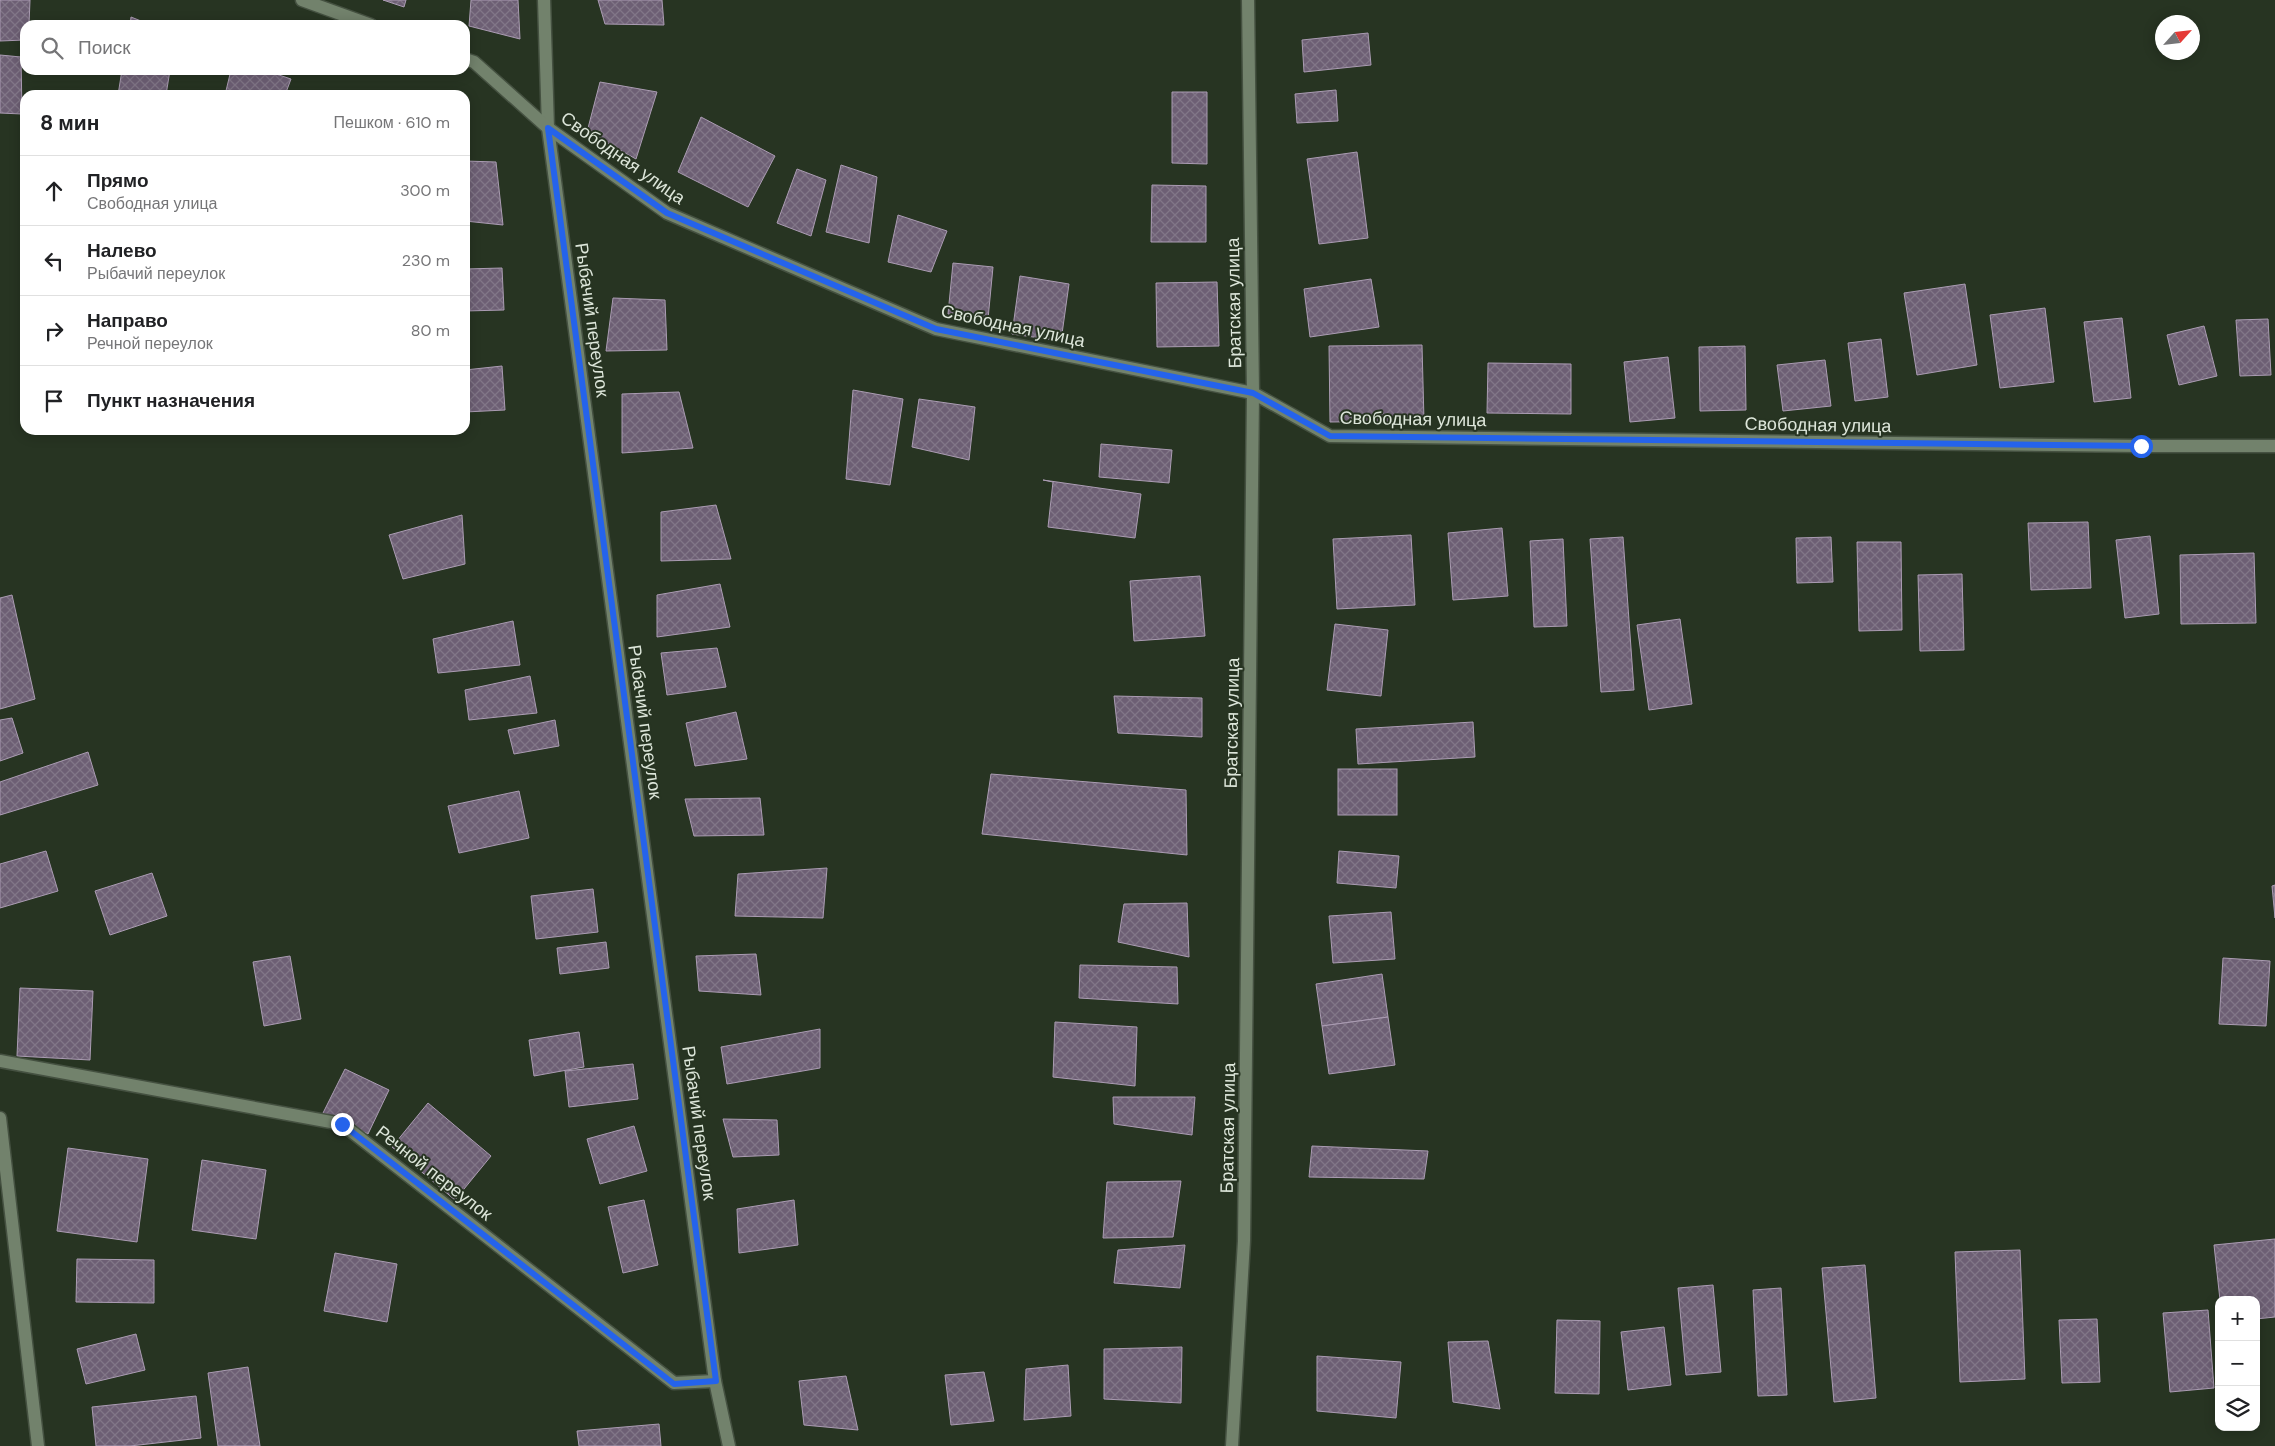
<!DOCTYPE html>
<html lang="ru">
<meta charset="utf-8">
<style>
:root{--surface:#fff;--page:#f6f6f6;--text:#202124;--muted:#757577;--line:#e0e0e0}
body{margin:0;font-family:"DM Sans",sans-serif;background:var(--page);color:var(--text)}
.controls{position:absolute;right:15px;bottom:15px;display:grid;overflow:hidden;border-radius:10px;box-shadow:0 2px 12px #0003}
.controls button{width:45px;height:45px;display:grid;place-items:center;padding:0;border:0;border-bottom:1px solid var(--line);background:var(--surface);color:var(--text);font:25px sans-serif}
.compass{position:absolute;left:2155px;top:15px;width:45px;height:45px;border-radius:50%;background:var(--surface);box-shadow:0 2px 12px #0003;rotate:63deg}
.stop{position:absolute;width:15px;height:15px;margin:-11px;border:4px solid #2563eb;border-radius:50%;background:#fff}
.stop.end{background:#2563eb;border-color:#fff;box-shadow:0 1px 5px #0008}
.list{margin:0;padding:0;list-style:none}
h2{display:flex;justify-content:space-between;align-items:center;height:65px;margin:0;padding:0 20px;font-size:21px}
h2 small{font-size:16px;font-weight:400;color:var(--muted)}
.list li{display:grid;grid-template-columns:32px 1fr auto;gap:15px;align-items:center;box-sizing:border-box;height:70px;padding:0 20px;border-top:1px solid var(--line)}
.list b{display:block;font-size:19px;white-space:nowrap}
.list p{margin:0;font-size:16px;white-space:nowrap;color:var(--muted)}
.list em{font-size:16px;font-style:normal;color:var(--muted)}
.icon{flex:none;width:28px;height:28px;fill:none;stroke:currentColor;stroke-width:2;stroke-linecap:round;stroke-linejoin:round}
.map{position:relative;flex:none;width:2275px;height:1446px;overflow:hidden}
.search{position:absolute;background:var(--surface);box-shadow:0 2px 12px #0003;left:20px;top:20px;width:450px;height:55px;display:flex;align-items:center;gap:12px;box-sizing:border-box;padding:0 18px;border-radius:15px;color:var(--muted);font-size:19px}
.panel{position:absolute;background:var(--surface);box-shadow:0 2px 12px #0003;left:20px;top:90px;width:450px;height:345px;border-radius:15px}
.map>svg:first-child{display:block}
.building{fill:url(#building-cross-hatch);stroke:#ab9cb3}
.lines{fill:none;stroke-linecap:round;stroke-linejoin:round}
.minor-casing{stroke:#455141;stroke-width:15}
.minor{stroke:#72826c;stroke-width:12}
.route{stroke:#2563eb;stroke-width:6}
.labels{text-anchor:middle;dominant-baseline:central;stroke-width:4;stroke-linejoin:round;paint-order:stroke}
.street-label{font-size:18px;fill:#dde6da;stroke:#273422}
</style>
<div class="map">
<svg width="2275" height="1446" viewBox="0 0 2275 1446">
<defs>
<pattern id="building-cross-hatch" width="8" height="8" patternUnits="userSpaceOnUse" patternTransform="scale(1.25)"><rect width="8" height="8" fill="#6d5f74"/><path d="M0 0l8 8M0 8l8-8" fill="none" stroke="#817687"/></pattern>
</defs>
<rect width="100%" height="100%" fill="#273422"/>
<g class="building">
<path d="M0 0H30L29 25H25V40L0 41Z"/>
<path d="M383 0H406L404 7Z"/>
<path d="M471 0H518L520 39 469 26Z"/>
<path d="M598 0H662L664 25 605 24Z"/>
<path d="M131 17 151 25H130Z"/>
<path d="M1368 33 1371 65 1304 72 1302 40Z"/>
<path d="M0 55 21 57 22 114 0 113Z"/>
<path d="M122 70H170L166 95H118Z"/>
<path d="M231 70H264L291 79 285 95H225Z"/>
<path d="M600 82 657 92 636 159 587 132Z"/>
<path d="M1336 90 1338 121 1297 123 1295 94Z"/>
<path d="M1172 92H1207V164L1172 163Z"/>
<path d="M701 117 775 156 748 207 678 172Z"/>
<path d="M1357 152 1368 238 1319 244 1307 159Z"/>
<path d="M465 161 496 162 503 225 465 221Z"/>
<path d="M841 165 877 177 869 243 826 232Z"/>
<path d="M797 169 826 180 811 236 777 223Z"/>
<path d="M1152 185 1206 186V242H1151Z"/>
<path d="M898 215 947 231 931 272 888 262Z"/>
<path d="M953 263 993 267 988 319 948 314Z"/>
<path d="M502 268 504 310 465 311V269Z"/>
<path d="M1020 276 1069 284 1061 341 1012 334Z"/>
<path d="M1371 279 1379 327 1310 337 1304 289Z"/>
<path d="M1217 282 1219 346 1157 347 1156 283Z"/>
<path d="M1965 284 1977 365 1917 375 1904 293Z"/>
<path d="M613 298 665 300 667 350 606 351Z"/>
<path d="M2045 308 2054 382 2000 388 1990 315Z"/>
<path d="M2122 318 2131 398 2094 402 2084 322Z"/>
<path d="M2268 319 2271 375 2240 376 2236 320Z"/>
<path d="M2204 326 2217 376 2179 385 2167 335Z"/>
<path d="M1881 339 1888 397 1855 401 1848 343Z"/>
<path d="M1422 345 1424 421 1330 422 1329 346Z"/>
<path d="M1745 346 1746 410 1700 411 1699 347Z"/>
<path d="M1668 357 1675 418 1630 422 1624 362Z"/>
<path d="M1825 360 1831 406 1783 411 1777 365Z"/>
<path d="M1488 363 1571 364V414L1487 413Z"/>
<path d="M502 366 505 410 465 412V370Z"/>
<path d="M853 390 903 399 890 485 846 479Z"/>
<path d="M679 392 693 448 622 453V394Z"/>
<path d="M919 399 975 407 969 460 912 447Z"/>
<path d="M1101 444 1172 450 1169 483 1099 477Z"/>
<path d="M1043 480 1141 494 1135 538 1048 527 1053 482Z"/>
<path d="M716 505 731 559 661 561V512Z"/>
<path d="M462 515 465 564 403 579 389 535Z"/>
<path d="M2088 522 2091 588 2031 590 2028 523Z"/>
<path d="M1502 528 1508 596 1453 600 1448 533Z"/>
<path d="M1411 535 1415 605 1337 609 1333 539Z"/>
<path d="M2150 536 2159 614 2125 618 2116 540Z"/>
<path d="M1623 537 1634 690 1601 692 1590 539Z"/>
<path d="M1831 537 1833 582 1797 583 1796 538Z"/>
<path d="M1563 539 1567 626 1534 627 1530 541Z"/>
<path d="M1857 542H1901L1902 630 1859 631Z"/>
<path d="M2254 553 2256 623 2181 624 2180 555Z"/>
<path d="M1962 574 1964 650 1920 651 1918 575Z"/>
<path d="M1200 576 1205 636 1134 641 1130 581Z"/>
<path d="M720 584 730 627 657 637V595Z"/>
<path d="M12 595 35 699 0 709V598Z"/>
<path d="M1680 619 1692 704 1649 710 1637 625Z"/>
<path d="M513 621 520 665 438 673 433 639Z"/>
<path d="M1335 624 1388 630 1381 696 1327 690Z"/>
<path d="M717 648 726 687 667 695 661 653Z"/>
<path d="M530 676 537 713 469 720 465 690Z"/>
<path d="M1114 696 1202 698V737L1118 733Z"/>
<path d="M736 712 747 759 695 766 686 723Z"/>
<path d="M12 718 23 753 0 761V720Z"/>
<path d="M555 720 559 746 514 754 508 730Z"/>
<path d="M1473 722 1475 757 1358 764 1356 729Z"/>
<path d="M88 752 98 785 0 815V782Z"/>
<rect x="1338" y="769" width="59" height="46"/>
<path d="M991 774 1186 790 1187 855 982 834Z"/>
<path d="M519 791 529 838 459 853 448 806Z"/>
<path d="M760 798 764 835 694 836 685 799Z"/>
<path d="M46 851 58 891 0 908V864Z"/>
<path d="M1339 851 1399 856 1396 888 1337 883Z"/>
<path d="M827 868 823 918 735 916 738 874Z"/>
<path d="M152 873 167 916 110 935 95 891Z"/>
<path d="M2275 885V918L2272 886Z"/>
<path d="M593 889 598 932 536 939 531 896Z"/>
<path d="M1187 903 1189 957 1118 942 1124 904Z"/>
<path d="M1391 912 1395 959 1333 963 1329 916Z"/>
<path d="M606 942 609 968 560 974 557 948Z"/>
<path d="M756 954 761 995 699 991 696 956Z"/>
<path d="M290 956 301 1019 264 1026 253 962Z"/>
<path d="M2223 958 2270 961 2266 1026 2219 1024Z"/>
<path d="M1080 965 1177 967 1178 1004 1079 998Z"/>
<path d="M1382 974 1388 1017 1322 1026 1316 984Z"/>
<path d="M20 988 93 991 90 1060 17 1056Z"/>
<path d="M1388 1017 1395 1065 1329 1074 1322 1026Z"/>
<path d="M1055 1022 1137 1027 1135 1086 1053 1077Z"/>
<path d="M820 1029V1068L727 1084 721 1047Z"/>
<path d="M579 1032 584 1067 534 1076 529 1040Z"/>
<path d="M633 1064 638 1099 569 1107 565 1071Z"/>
<path d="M345 1069 389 1090 368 1134 323 1113Z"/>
<path d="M1113 1097H1195L1192 1135 1114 1124Z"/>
<path d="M428 1103 491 1156 455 1200 392 1147Z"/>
<path d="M723 1119 777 1120 779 1155 733 1157Z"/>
<path d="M634 1126 647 1171 600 1184 587 1139Z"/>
<path d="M1312 1146 1428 1151 1424 1179 1309 1177Z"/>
<path d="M68 1148 148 1159 137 1242 57 1231Z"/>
<path d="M202 1160 266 1170 256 1239 192 1230Z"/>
<path d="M1181 1181 1173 1237 1103 1238 1107 1182Z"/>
<path d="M644 1200 658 1265 623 1273 608 1207Z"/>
<path d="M794 1200 798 1245 739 1253 737 1209Z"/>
<path d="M2275 1239V1317L2256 1319V1300H2220L2214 1245Z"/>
<path d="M1185 1245 1180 1288 1114 1283 1118 1250Z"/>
<path d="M2020 1250 2025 1379 1960 1382 1955 1252Z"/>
<path d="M335 1253 397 1264 387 1322 324 1311Z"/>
<path d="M77 1259 154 1260V1303L76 1302Z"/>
<path d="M1865 1265 1876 1398 1834 1402 1822 1268Z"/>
<path d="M1713 1285 1721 1372 1686 1375 1678 1288Z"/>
<path d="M1781 1288 1787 1395 1758 1396 1753 1290Z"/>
<path d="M2208 1310 2214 1388 2170 1392 2163 1313Z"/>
<path d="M2097 1319 2100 1382 2062 1383 2059 1320Z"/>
<path d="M1557 1320 1600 1321 1599 1394 1555 1393Z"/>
<path d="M1664 1327 1671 1385 1628 1390 1621 1332Z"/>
<path d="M136 1334 145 1370 86 1384 77 1349Z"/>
<path d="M1488 1341 1500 1409 1453 1402 1448 1342Z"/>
<path d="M1182 1347 1181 1403 1104 1399V1349Z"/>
<path d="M1317 1356 1401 1362 1396 1418 1317 1411Z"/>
<path d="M1068 1365 1071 1416 1024 1420 1026 1369Z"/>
<path d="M248 1367 260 1446H218L208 1373Z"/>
<path d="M984 1372 994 1421 951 1425 945 1375Z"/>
<path d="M846 1376 858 1430 804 1425 799 1381Z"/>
<path d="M196 1396 201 1438 130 1446H96L92 1407Z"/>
<path d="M659 1424 661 1446H579L577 1431Z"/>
</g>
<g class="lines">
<g class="minor-casing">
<g id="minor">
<path d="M302 0 371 25"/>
<path d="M544 0 548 128 715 1381 729 1446"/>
<path d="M465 59 474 62 548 128 667 213 936 329 1253 393 1330 436 2141 446H2275"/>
<path d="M0 1061 342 1124 674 1383 715 1381"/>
<path d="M0 1118 38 1446"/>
<path d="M1232 1446 1244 1241 1253 393 1248 0"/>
</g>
</g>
<use href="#minor" class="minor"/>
</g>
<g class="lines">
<path class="route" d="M342 1124 674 1384 716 1381 548 128 667 213 936 329 1253 393 1330 436 2141 446"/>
</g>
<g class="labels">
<g class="street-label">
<text transform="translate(623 158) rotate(35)">Свободная улица</text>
<text transform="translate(1234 303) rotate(-91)">Братская улица</text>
<text transform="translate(592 320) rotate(82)">Рыбачий переулок</text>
<text transform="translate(1013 326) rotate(12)">Свободная улица</text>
<text transform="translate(1413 419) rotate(1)">Свободная улица</text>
<text transform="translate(1818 425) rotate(1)">Свободная улица</text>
<text transform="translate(645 722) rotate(82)">Рыбачий переулок</text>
<text transform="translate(1232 723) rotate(-89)">Братская улица</text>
<text transform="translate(699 1123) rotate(82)">Рыбачий переулок</text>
<text transform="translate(1228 1128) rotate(-89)">Братская улица</text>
<text transform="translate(434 1173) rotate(38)">Речной переулок</text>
</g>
</g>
</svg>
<div class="controls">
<button>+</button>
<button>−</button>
<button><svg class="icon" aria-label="layers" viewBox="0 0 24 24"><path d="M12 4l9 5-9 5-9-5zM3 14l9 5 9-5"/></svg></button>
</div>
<svg class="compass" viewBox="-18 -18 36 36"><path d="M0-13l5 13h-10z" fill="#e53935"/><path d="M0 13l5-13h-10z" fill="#757577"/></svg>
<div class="stop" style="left:2141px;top:446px"></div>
<div class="stop end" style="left:342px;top:1124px"></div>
<div class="search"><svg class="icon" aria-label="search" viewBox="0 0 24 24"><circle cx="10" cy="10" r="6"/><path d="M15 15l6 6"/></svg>Поиск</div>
<section class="panel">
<h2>8 мин<small>Пешком · 610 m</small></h2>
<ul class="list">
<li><svg class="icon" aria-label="ahead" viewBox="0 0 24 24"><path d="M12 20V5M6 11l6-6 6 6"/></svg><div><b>Прямо</b><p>Свободная улица</p></div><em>300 m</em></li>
<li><svg class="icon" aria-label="left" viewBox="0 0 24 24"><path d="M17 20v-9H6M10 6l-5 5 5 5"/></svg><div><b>Налево</b><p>Рыбачий переулок</p></div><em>230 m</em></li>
<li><svg class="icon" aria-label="right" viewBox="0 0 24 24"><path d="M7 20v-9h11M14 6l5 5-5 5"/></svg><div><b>Направо</b><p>Речной переулок</p></div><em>80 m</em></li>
<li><svg class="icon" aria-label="arrive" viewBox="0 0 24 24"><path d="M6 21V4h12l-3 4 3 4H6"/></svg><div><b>Пункт назначения</b></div></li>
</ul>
</section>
</div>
